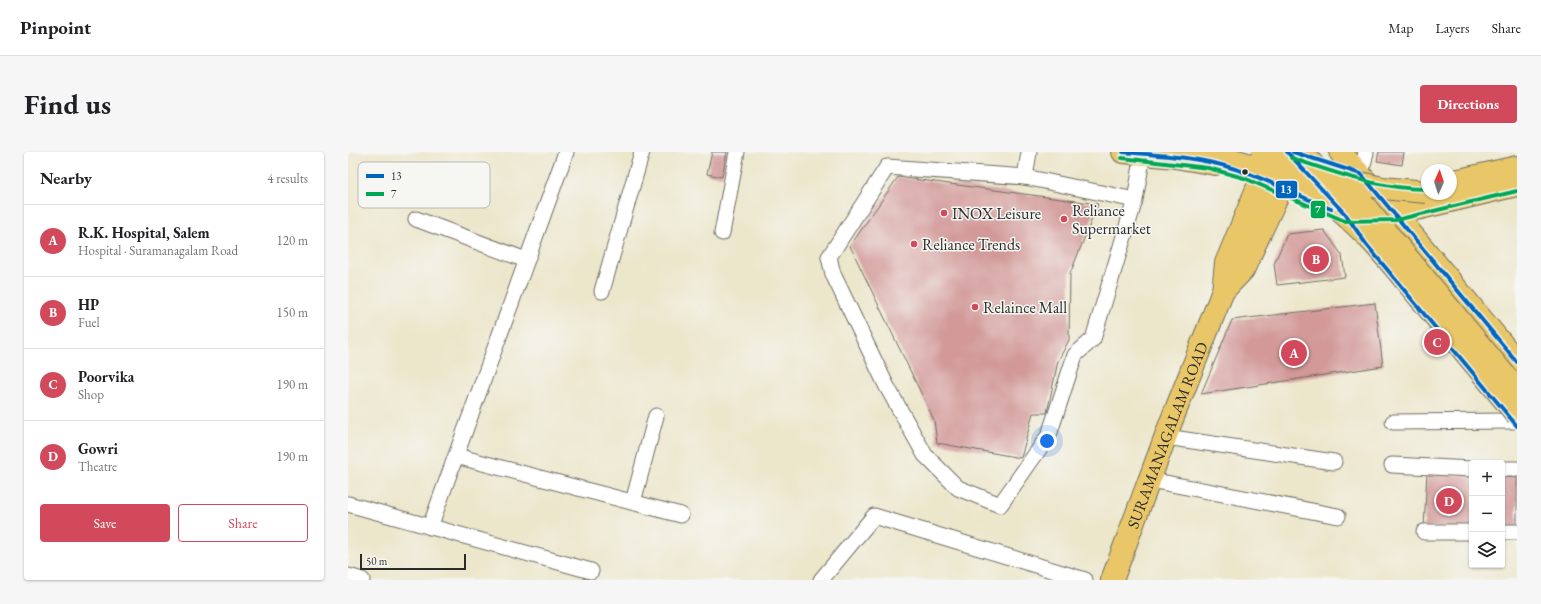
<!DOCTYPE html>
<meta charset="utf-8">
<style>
:root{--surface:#fff;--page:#f6f6f6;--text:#202124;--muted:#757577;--line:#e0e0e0;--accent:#d1495b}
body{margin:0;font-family:"EB Garamond",serif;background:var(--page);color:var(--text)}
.controls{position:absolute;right:12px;bottom:12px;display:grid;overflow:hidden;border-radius:4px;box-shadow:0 1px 3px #0004}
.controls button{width:36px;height:36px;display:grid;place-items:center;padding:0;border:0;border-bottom:1px solid var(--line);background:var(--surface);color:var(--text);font:20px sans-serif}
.compass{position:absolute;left:1073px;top:12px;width:36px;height:36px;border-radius:50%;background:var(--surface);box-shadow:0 1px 3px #0004;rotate:3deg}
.scale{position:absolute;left:12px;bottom:10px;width:106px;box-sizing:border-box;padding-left:4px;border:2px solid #2b2b2b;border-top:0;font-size:11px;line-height:14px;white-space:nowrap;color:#2b2b2b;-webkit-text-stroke:3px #f6f6f2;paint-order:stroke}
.you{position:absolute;left:699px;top:289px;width:14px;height:14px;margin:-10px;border:3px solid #fff;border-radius:50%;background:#1a73e8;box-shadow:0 0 0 6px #1a73e833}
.badge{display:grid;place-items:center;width:26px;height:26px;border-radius:50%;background:var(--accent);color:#fff;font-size:13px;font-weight:700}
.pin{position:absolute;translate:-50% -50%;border:2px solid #fff;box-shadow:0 1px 4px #0006}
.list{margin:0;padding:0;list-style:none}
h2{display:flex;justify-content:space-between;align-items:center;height:52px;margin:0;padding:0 16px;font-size:17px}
h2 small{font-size:13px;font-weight:400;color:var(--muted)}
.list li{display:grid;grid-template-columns:26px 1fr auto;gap:12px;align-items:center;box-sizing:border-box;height:72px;padding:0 16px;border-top:1px solid var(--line)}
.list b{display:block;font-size:15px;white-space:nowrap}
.list p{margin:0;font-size:13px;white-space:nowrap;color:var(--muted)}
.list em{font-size:13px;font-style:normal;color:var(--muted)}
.actions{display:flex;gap:8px;padding:12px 16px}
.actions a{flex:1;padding:9px 0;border:1px solid var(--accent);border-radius:4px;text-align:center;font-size:14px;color:var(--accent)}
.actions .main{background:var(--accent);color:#fff}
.icon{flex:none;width:22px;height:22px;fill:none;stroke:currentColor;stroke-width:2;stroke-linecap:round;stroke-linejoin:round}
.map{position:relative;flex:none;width:1169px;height:428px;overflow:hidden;border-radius:4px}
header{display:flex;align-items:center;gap:24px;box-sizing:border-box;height:56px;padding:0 20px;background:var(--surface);border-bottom:1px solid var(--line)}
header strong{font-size:19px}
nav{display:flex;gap:22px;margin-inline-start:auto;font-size:14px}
.intro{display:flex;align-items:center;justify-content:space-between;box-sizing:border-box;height:96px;padding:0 24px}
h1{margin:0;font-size:28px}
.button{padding:10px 18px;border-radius:4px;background:var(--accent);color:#fff;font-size:14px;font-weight:700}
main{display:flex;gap:24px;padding:0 24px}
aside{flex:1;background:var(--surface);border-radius:4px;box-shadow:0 1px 3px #0004}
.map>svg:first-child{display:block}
.building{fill:#d29998}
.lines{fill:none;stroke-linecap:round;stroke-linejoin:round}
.minor-casing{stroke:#6f6c63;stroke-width:17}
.primary-casing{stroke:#6f6c63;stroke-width:24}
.minor{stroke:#fff;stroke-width:15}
.primary{stroke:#e9c769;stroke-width:22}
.primary-bridge-casing{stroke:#6f6c63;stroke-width:24;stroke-linecap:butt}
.primary-bridge{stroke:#e9c769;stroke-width:22}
.bus-1-casing{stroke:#f6f6f2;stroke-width:7}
.bus-2-casing{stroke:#f6f6f2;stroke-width:7}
.bus-1{stroke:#0065bd;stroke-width:4}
.bus-2{stroke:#00a651;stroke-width:4}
.bus-dot{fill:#2b2b2b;stroke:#f6f6f2;stroke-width:1.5}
.poi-dot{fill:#d1495b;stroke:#f6f6f2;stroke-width:1.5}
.labels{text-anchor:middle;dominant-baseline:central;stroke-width:3;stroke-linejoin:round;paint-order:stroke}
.poi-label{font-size:16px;fill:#2b2b2b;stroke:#f6f6f2;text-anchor:start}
.street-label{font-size:16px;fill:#2b2b2b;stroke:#f6f6f2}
.key{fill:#f6f6f2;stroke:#b9b9b6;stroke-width:1}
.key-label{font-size:11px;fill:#2b2b2b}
.line-badge{stroke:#f6f6f2;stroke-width:1.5}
.badge-label{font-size:11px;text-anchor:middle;font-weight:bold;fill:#fff}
</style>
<header>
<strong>Pinpoint</strong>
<nav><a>Map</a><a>Layers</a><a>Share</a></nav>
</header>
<div class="intro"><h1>Find us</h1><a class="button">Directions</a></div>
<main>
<aside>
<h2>Nearby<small>4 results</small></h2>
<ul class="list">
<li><span class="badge">A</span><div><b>R.K. Hospital, Salem</b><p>Hospital · Suramanagalam Road</p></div><em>120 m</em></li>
<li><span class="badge">B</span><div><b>HP</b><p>Fuel</p></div><em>150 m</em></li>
<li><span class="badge">C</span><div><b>Poorvika</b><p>Shop</p></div><em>190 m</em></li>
<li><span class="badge">D</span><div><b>Gowri</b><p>Theatre</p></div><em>190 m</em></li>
</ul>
<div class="actions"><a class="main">Save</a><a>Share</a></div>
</aside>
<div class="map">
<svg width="1169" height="428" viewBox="0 0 1169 428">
<rect width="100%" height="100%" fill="#f6f6f2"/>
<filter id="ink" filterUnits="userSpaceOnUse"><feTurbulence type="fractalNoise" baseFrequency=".025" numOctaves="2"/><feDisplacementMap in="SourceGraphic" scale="8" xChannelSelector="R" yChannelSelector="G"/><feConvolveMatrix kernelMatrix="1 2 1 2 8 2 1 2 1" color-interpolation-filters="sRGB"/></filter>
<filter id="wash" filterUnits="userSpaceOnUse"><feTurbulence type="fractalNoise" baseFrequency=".012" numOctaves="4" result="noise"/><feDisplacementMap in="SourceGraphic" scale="16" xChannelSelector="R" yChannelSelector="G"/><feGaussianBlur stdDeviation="0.9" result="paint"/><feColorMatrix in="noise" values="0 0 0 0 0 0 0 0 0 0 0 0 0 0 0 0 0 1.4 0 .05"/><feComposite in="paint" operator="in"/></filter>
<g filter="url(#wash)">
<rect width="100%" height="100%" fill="#ece6cb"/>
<g id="blocks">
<g class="building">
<path d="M364 0H379L374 25 359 22Z"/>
<path d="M1031 0H1056L1054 13 1029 9Z"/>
<path d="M550 25 750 52 722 122 721 188 710 209 699 261H685L673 306 589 291 586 268 502 94Z"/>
<path d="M976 78 994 103 997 125 929 133 926 112 939 82Z"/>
<path d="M1027 151 1035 214 853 242 884 168Z"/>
<path d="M1079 321 1124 323V376L1076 375Z"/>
<path d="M1154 325 1169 326V377L1154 376Z"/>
</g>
</g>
</g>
<g filter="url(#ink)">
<use href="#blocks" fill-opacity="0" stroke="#6f6c63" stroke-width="1"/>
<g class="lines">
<g class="minor-casing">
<g id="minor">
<path d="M1013 22 1018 0"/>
<path d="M677 25 681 0"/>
<path d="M787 48 677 25 539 15 481 105 485 122 538 233 577 303 610 336 652 353 701 283 727 203 745 187 787 48 795 2"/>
<path d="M68 67 178 108"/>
<path d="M374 81 389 0"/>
<path d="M254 139 294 0"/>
<path d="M1045 270 1165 269"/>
<path d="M818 285 986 310"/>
<path d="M108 304 333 363"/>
<path d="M1044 313 1124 317"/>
<path d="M1154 317H1169"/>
<path d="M802 328 990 364"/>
<path d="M285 350 308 264"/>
<path d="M0 352 243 419"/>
<path d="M82 375 218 0"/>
<path d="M1076 380H1124"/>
<path d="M1154 380H1169"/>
<path d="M0 424 14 428"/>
<path d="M473 428 526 364 737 428"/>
</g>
</g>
<g class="primary-casing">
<g id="primary">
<path d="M775 0 827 5 867 12"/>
<path d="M992 0 1047 62 1169 210"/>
<path d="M1103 29 1116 27 1169 15"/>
<path d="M1008 63 1047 62 1169 33"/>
<path d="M875 139 895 118 933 36"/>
<path id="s1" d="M764 428 823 270 875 139 878 111 913 27"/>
</g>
</g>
<use href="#minor" class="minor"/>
<use href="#primary" class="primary"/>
<g class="primary-bridge-casing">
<g id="primary-bridge">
<path d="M847 0C896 8 947 25 987 55 1020 81 1045 114 1072 146 1104 185 1137 224 1169 263"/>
<path d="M915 0 1012 31 1034 36 1079 40"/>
<path d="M954 0 1003 57"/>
<path d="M1000 34 1169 238"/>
</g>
</g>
<use href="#primary-bridge" class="primary-bridge"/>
<g class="bus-1-casing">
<g id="bus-1">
<path d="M775 0C811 3 849 5 884 16 918 26 950 44 983 57"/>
<path d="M939 0 998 63 1018 92 1169 274"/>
<path d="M945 0 1013 22 1169 210"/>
</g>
</g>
<g class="bus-2-casing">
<g id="bus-2">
<path d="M774 6 860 16 896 26 997 69 1048 68 1169 39"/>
<path d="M943 6C988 21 1031 37 1079 37"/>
</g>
</g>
<use href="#bus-1" class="bus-1"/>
<use href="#bus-2" class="bus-2"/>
</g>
</g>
<circle class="bus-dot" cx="897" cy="20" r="3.5"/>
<g class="poi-dot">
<circle cx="596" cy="61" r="4"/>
<circle cx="716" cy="67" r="4"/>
<circle cx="566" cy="92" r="4"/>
<circle cx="627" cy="155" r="4"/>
</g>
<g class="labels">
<g class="poi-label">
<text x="724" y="58">Reliance<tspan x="724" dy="18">Supermarket</tspan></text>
<text x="604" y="61">INOX Leisure</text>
<text x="574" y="92">Reliance Trends</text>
<text x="635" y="155">Relaince Mall</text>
</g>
<g class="street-label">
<text stroke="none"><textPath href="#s1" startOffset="155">SURAMANAGALAM ROAD</textPath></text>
</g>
</g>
<rect x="10" y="10" width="132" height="46" rx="6" class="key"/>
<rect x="18" y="22" width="18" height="4" fill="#0065bd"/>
<rect x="18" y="40" width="18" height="4" fill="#00a651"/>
<g class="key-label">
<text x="43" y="28">13</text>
<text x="43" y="46">7</text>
</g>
<g class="line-badge">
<rect x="927" y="28" width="23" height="19" rx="4" fill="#0065bd"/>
<rect x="962" y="48" width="16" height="19" rx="4" fill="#00a651"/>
</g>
<g class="badge-label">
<text x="938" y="41">13</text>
<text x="970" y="61">7</text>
</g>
</svg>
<div class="controls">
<button>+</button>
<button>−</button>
<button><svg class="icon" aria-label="layers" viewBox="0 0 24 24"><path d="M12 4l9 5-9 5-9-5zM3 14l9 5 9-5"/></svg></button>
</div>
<svg class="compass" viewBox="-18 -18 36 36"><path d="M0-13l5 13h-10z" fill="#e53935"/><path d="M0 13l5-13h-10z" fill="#757577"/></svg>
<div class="scale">50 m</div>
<div class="you"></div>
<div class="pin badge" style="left:946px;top:201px">A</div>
<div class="pin badge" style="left:968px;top:107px">B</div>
<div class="pin badge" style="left:1089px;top:190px">C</div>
<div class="pin badge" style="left:1101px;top:349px">D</div>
</div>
</main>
